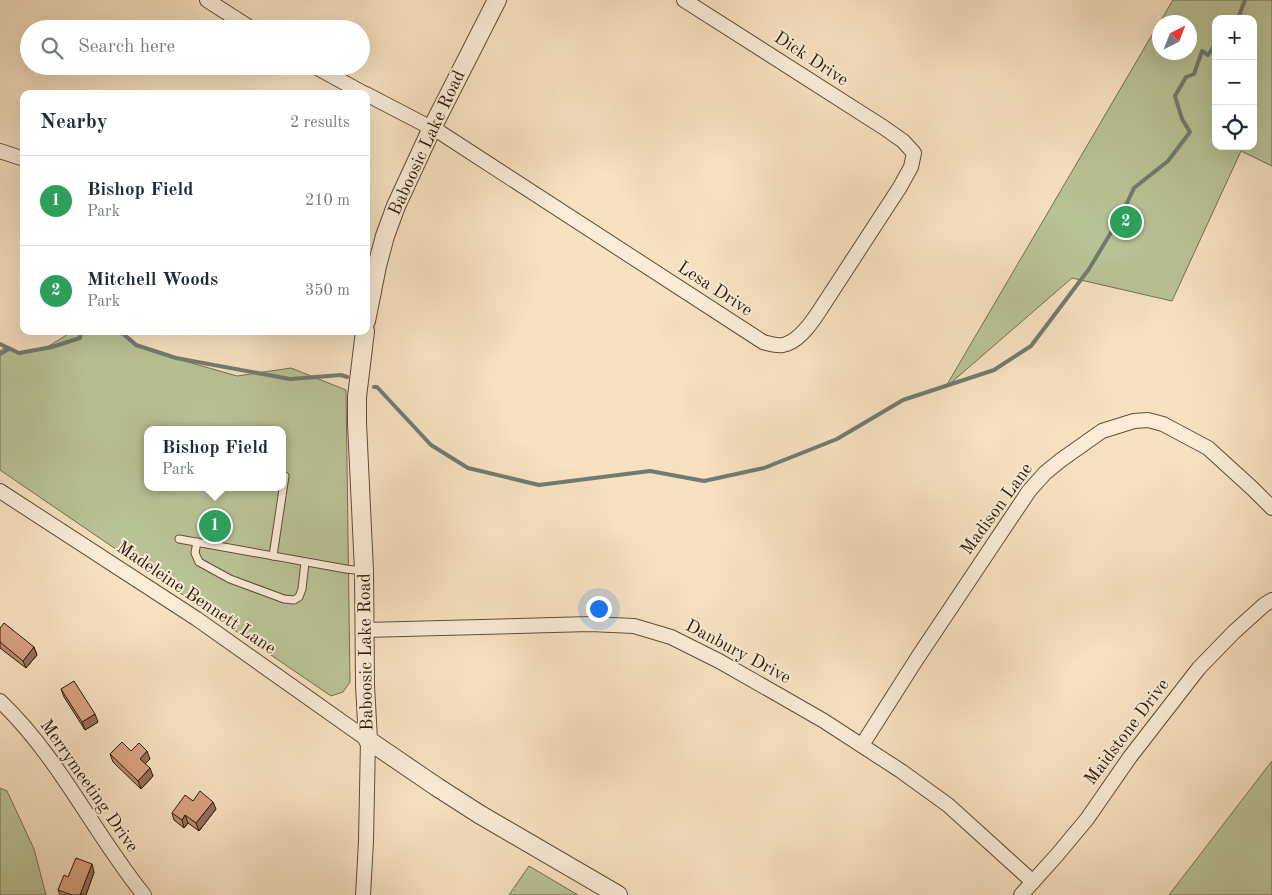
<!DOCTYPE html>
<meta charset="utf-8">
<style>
:root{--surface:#fff;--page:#f2f2f3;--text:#1f2937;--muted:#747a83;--line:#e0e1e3;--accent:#8f2418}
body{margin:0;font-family:"Old Standard TT",serif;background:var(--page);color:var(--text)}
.controls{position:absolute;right:15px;top:15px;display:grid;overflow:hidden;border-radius:10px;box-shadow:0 5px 20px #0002}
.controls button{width:45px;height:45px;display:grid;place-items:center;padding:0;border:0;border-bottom:1px solid var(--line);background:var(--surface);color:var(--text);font:25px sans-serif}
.compass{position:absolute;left:1152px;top:15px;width:45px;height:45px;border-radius:50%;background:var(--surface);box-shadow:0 5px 20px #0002;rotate:42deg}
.you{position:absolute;left:598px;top:608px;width:18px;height:18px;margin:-12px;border:4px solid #fff;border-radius:50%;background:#1a73e8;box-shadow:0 0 0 8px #1a73e833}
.badge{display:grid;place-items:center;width:32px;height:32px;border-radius:50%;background:var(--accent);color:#fff;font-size:16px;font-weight:700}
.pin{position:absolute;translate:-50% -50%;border:2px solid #fff;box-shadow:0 1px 5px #0006}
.popup{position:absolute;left:144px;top:426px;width:142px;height:65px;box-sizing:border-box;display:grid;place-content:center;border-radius:10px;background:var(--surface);filter:drop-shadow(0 1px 4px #0005);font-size:16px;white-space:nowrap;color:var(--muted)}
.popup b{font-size:19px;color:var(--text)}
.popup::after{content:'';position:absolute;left:50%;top:100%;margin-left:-10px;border:10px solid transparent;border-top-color:var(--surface)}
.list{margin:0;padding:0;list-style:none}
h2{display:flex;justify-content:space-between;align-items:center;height:65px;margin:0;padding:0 20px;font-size:21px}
h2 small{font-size:16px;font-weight:400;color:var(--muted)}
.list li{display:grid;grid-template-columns:32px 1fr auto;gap:15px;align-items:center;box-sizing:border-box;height:90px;padding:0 20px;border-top:1px solid var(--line)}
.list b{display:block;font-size:19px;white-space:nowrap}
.list p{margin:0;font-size:16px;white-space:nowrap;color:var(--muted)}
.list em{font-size:16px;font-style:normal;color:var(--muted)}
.icon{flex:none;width:28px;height:28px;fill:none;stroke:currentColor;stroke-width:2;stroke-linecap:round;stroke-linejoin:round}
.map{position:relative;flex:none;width:1272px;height:895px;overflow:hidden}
.search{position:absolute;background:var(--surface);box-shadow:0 5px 20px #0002;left:20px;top:20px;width:350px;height:55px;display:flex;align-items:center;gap:12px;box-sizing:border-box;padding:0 18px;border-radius:28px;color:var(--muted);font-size:19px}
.panel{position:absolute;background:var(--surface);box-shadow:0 5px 20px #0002;left:20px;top:90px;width:350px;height:245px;border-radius:10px}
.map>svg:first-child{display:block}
.green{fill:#b9c396;stroke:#736f4e;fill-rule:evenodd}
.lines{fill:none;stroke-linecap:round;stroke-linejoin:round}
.stream{stroke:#707c6f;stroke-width:4}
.service-casing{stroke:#604c35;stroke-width:9}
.minor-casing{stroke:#604c35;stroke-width:16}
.tertiary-casing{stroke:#604c35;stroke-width:20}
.service{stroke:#faecd7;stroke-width:7}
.minor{stroke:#faecd7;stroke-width:14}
.tertiary{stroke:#faecd7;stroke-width:18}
.wall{fill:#bb8b71;stroke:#2d1b06}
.shaded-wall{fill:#98715c;stroke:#2d1b06}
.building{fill:#d9a283;stroke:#2d1b06}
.labels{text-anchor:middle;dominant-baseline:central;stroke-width:4;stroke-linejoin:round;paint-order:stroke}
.street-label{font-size:18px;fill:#2d1b06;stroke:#faecd7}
</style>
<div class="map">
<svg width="1272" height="895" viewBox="0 0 1272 895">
<rect width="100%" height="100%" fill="#f7e1c1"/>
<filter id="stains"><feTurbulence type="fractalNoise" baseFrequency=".004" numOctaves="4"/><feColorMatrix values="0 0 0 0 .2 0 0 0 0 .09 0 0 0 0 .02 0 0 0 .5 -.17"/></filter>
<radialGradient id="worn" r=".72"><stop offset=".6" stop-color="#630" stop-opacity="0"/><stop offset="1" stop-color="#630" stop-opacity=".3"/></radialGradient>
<g class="green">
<path d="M1173 0H1272V166L1241 151 1172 301 1072 278 945 388 1159 23 1160 52H1190V22H1160ZM1216 19H1253V146H1216Z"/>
<path d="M73 331H122L142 348 174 358 237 376 291 368 346 390 350 682 343 692 331 696 0 470V351L4 348 21 353 44 349ZM148 430H282V487H148Z"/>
<path d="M1272 761V895H1169Z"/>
<path d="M0 788 7 791 34 849 46 895H0Z"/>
<path d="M529 866 578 895H509Z"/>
</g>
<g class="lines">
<g class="stream">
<path d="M1236 19 1239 16 1245 0"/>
<path d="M120 331 136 345 176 358 290 379 341 375 347 377"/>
<path d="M0 344 19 353 52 347 80 338 81 331"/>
<path d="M0 354 9 349"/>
<path d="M374 387H377L431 445 468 468 539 485 650 471 704 481 764 468 837 439 903 400 994 370 1031 346 1089 269 1121 216 1134 188 1168 161 1190 132 1182 119 1175 96 1186 77 1194 74 1202 51 1208 55 1216 43"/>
</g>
<g class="service-casing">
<g id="service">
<path d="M179 539 346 569 363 571"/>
<path d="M197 542 195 553 199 562 230 579 284 599 294 600 299 597 302 589 305 562"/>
<path d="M273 556 285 476"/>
</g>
</g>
<g class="minor-casing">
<g id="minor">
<path d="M207 0 252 29"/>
<path d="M314 66 365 94"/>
<path d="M366 94 441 133 763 342C770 344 776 346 783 345 798 342 810 325 818 313L900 187 911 167 914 153 903 141 883 127 684 0"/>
<path d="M0 151 24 159"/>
<path d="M0 491 197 619 368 740 366 841 363 895"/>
<path d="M365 630 590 624 634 626 671 637 719 661 777 694 824 721 901 771 948 805 1033 882"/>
<path d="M0 701C59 757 93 832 144 895"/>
<path d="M862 745 918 657 1029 491 1045 473 1061 460 1102 431 1134 421 1148 420 1163 424 1208 448 1253 489 1272 508"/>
<path d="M1021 895 1057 855 1087 819 1130 757 1199 668 1234 632 1264 605 1272 600"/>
</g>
</g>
<g class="tertiary-casing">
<g id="tertiary">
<path d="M366 321 377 266 385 236 396 206 432 128 497 0"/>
<path d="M365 331 357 397V423L364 571 365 685 368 740 437 787 479 814 618 895"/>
</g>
</g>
<use href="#service" class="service"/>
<use href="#minor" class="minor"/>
<use href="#tertiary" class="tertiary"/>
</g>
<g class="wall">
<path d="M0 628 34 647 37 655 26 668 0 648Z"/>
<path d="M61 689 98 722 85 730 64 697Z"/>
<path d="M131 751 150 759 145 764 153 776 141 789 113 762 110 754Z"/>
<path d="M193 801 216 809 199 831 188 823 184 828 174 820 172 813Z"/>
<path d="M94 872 86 895H60L58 890 68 877Z"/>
</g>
<g class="shaded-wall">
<path d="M34 647 37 655 26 668 23 661Z"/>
<path d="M95 714 98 722 85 730 82 722Z"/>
<path d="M147 751 150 759 143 766 140 759Z"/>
<path d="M150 768 153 776 141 789 138 781Z"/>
<path d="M213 802 216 809 199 831 196 823Z"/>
<path d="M185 815 188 823 184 828 182 820Z"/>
<path d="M92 864 94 872 86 895H80Z"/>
</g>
<g class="building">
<path d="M4 623 34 647 23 661 0 642V628Z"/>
<path d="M74 681 95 714 82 722 61 689Z"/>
<path d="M122 742 131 751 139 743 147 751 140 759 150 768 138 781 110 754Z"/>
<path d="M200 791 213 802 196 823 185 815 182 820 172 813 185 795 193 801Z"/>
<path d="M76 858 92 864 80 895H72L58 890 64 875 68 877Z"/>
</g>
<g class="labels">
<g class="street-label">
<text transform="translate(811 59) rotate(33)">Dick Drive</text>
<text transform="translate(427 143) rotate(-65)">Baboosic Lake Road</text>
<text transform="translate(715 289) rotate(33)">Lesa Drive</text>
<text transform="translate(997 509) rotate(-54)">Madison Lane</text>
<text transform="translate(196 598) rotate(34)">Madeleine Bennett Lane</text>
<text transform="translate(366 652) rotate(-91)">Baboosic Lake Road</text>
<text transform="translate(738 652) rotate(28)">Danbury Drive</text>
<text transform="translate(1127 732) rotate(-53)">Maidstone Drive</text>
<text transform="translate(89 786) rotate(55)">Merrymeeting Drive</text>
</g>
</g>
<rect width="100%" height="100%" filter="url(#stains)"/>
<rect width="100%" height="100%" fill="url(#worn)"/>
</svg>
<div class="controls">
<button>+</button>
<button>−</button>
<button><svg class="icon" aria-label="locate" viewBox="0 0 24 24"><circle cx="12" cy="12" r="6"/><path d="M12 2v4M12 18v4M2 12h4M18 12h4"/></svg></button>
</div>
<svg class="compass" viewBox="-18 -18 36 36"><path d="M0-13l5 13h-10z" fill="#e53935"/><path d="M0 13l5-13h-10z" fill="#747a83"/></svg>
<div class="you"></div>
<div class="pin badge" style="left:215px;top:526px;background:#2e9e5b">1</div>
<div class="popup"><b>Bishop Field</b>Park</div>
<div class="pin badge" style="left:1126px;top:222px;background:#2e9e5b">2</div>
<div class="search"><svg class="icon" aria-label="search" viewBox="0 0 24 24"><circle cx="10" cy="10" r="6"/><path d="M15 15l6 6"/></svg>Search here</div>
<section class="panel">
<h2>Nearby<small>2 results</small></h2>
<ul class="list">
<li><span class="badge" style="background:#2e9e5b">1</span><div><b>Bishop Field</b><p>Park</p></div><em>210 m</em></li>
<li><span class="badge" style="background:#2e9e5b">2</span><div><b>Mitchell Woods</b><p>Park</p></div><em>350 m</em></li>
</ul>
</section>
</div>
